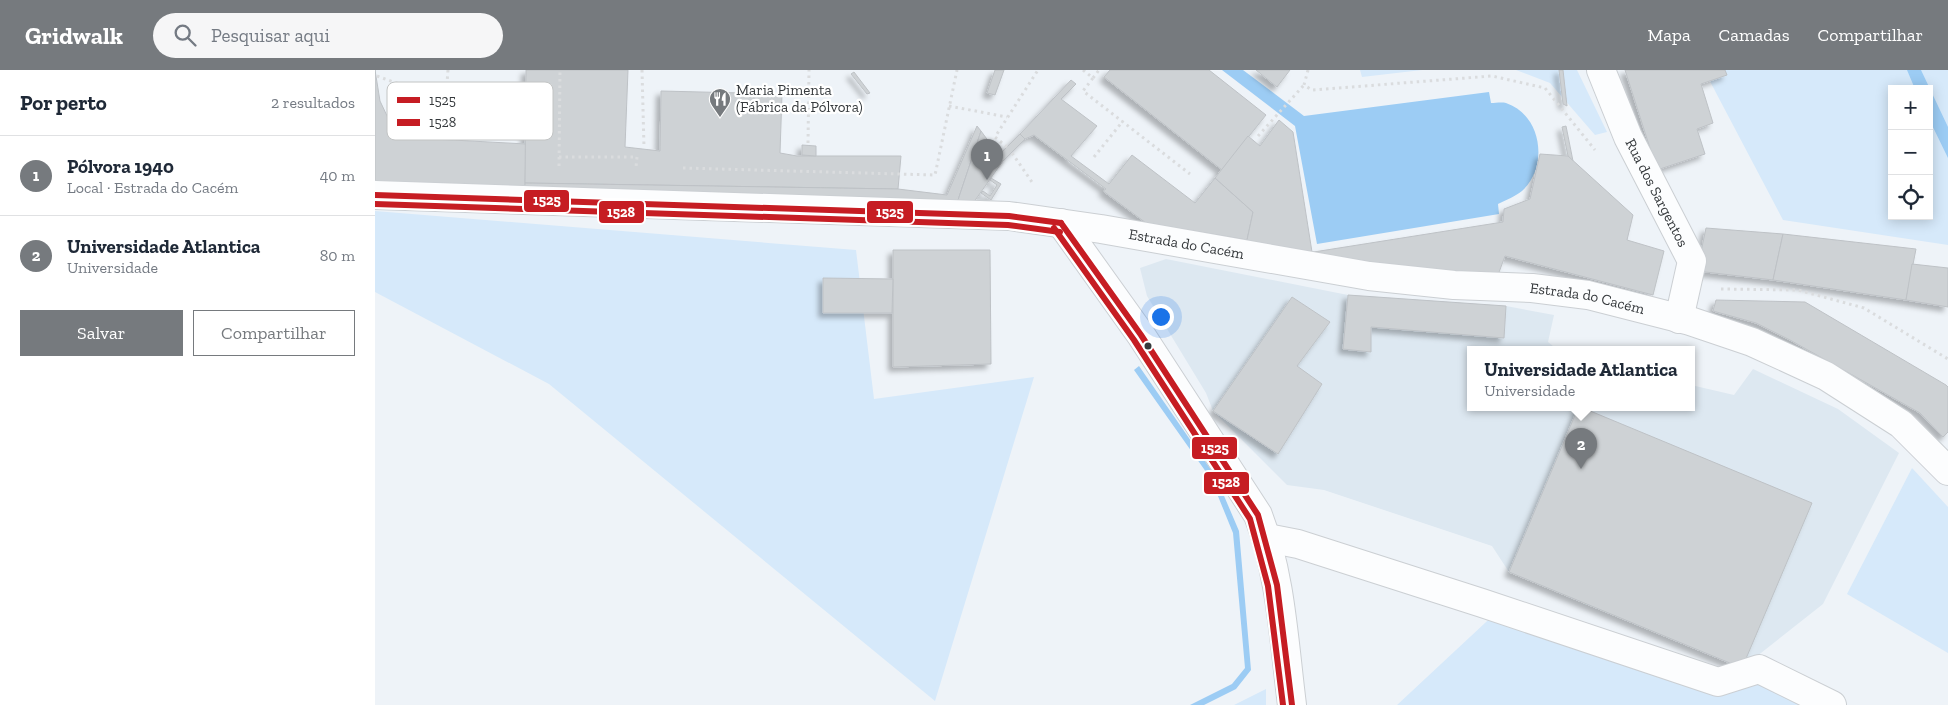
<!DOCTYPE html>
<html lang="pt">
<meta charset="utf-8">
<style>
:root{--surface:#fff;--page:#f6f6f7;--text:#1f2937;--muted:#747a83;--line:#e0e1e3;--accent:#767a7e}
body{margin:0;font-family:"Zilla Slab",serif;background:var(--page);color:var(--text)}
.controls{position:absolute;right:15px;top:15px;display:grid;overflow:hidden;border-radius:0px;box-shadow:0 2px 12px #0003}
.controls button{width:45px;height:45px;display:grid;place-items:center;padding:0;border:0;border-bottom:1px solid var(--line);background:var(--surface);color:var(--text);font:25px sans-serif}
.you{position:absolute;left:785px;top:246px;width:18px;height:18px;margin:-12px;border:4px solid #fff;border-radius:50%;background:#1a73e8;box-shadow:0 0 0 8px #1a73e833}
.badge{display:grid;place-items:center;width:32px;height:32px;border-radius:50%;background:var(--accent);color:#fff;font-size:16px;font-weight:700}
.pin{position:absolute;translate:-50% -41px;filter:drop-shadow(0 1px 2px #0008)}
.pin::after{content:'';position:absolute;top:26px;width:18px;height:15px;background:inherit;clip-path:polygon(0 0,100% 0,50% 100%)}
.popup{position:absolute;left:1092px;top:276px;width:228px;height:65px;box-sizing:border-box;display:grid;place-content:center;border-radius:0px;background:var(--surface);filter:drop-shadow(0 1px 4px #0005);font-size:16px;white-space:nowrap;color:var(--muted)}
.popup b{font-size:19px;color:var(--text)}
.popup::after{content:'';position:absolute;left:50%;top:100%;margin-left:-10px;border:10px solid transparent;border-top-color:var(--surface)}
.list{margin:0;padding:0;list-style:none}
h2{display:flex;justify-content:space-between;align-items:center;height:65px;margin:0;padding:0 20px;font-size:21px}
h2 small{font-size:16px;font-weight:400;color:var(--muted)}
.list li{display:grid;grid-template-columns:32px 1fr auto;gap:15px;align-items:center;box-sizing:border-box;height:80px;padding:0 20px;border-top:1px solid var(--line)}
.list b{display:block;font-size:19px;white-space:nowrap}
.list p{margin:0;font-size:16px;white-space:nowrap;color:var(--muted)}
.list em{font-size:16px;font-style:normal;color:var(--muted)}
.actions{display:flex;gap:10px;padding:15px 20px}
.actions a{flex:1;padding:11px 0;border:1px solid var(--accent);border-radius:0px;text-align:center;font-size:18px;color:var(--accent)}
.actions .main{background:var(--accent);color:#fff}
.icon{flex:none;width:28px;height:28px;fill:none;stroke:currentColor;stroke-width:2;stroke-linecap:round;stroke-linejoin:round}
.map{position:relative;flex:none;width:1573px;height:635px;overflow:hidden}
header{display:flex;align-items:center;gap:30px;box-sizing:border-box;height:70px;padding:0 25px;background:var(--accent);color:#fff}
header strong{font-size:24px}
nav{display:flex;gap:28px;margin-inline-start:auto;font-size:18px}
.search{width:350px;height:45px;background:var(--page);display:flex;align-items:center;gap:12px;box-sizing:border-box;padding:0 18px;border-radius:28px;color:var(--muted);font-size:19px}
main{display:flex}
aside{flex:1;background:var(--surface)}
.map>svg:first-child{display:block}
.built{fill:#dde8f1}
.green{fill:#d6e9fa;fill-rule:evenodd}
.water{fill:#9cccf4}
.building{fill:#ced2d5;stroke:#bec2c6;filter:url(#shadow)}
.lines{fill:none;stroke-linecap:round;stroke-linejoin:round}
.street-casing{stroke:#cbcfd3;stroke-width:30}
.secondary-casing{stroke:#cbcfd3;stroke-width:30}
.path{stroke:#dadcde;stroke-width:3;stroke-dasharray:2.5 4;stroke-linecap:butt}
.street{stroke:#fcfdfe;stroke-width:28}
.secondary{stroke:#fcfdfe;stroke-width:28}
.bus-1-casing{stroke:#fff;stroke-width:10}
.bus-2-casing{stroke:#fff;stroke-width:10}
.bus-1{stroke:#c61d23;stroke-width:6}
.bus-2{stroke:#c61d23;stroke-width:6}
.bus-dot{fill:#35393c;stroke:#fff;stroke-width:2}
.labels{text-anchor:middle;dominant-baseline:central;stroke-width:4.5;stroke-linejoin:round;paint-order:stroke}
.poi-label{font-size:15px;fill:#35393c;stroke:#fff;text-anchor:start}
.street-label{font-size:15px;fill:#35393c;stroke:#fff}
.key{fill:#fff;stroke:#c2c4c4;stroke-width:1}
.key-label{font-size:14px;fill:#35393c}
.line-badge{stroke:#fff;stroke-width:2}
.badge-label{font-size:14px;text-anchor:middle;font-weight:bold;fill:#fff}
</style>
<header>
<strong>Gridwalk</strong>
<div class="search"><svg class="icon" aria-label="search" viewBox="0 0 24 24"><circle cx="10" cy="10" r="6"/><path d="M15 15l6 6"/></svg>Pesquisar aqui</div>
<nav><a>Mapa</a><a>Camadas</a><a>Compartilhar</a></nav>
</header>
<main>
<aside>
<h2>Por perto<small>2 resultados</small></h2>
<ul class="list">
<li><span class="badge">1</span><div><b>Pólvora 1940</b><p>Local · Estrada do Cacém</p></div><em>40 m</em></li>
<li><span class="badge">2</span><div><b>Universidade Atlantica</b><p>Universidade</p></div><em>80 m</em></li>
</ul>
<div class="actions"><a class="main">Salvar</a><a>Compartilhar</a></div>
</aside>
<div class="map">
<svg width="1573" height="635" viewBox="0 0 1573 635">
<defs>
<filter id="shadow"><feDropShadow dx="-4.5" dy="4.5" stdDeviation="2.5" flood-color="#0004"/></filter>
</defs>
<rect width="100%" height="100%" fill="#eef3f8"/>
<path class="built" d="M791 189 973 225 1131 236 1179 245 1173 272 1183 280H1096V338H1316V315L1359 325 1378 299 1463 339 1524 383 1448 534 1367 598 1134 502 1117 476 949 420 912 415 838 341 831 323 772 226 765 198Z"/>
<g class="green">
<path d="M985 0H1047L987 7Z"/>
<path d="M1141 0H1202L1232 62 1220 65 1175 13Z"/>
<path d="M1329 0H1573V175L1408 150ZM1517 19H1554V146H1517Z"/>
<path d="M0 141 481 180 499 329 659 307 560 631 174 314 0 222Z"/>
<path d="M1537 398 1573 437V583L1472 524Z"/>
<path d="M1125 539 1343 612 1384 599 1456 635H1022Z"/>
<path d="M891 619V635H859Z"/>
</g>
<g class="water">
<path d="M847 0H868L929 46 1114 22 1116 33C1120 33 1127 32 1131 33 1167 45 1174 97 1147 121 1141 126 1131 130 1123 134L1124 144 942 174 920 56Z"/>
<path d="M1532 0H1546L1573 57V88L1554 49V19H1540Z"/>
<path d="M764 296 841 407 864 461 876 600 861 619 829 635H815L857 614 870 598 858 463 836 409 759 300Z"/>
</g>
<g class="building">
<path d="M0 0 5 31 22 67 151 74 150 120 0 112Z"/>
<path d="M151 0H253L250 77 285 81 286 21 407 24 405 83 422 86H526L523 119 150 113Z"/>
<path d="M620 0H629L620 25 612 23Z"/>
<path d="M735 0H834L891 45 847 100 729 7Z"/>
<path d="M881 0H915L902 17Z"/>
<path d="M1184 0H1188L1192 36 1188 34Z"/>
<path d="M1250 0H1350L1352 5 1326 14 1338 53 1322 59 1330 84 1282 100Z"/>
<path d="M479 2 495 23 492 24 476 4Z"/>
<path d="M696 10 701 14 686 29 722 56 696 86 734 114 757 85 820 133 840 108 878 142 872 170 771 153 728 121 731 119 659 65 650 69 645 64Z"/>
<path d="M904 50 918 62 937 182 926 184 872 170 878 142 840 108 873 66 885 76Z"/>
<path d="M602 56 606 61 581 136 150 120V113L523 119 572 125Z"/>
<path d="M1191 56 1198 91 1193 86 1187 57Z"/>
<path d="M606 61 628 91 596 136H581Z"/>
<path d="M645 64 650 69 628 91 623 86Z"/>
<path d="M427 75 441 76V86L427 85Z"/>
<path d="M1165 84 1193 86 1258 145 1252 170 1289 181 1278 225 1130 186 1123 205 1002 200 926 184 1128 152 1129 139 1155 129Z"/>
<path d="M616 108 626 114 616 130 606 123 608 121 615 126 622 115 615 110Z"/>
<path d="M1331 158 1408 164 1398 210 1322 201Z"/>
<path d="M1408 164 1541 179 1531 230 1398 210Z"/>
<path d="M518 180H615L616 294 518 297Z"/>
<path d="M1537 194 1573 198V237L1531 230Z"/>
<path d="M448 208 518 209 517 243H448Z"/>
<path d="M973 225 1131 236 1129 268 996 257V282L968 279Z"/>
<path d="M917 227 955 252 922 296 947 314 903 384 838 341Z"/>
<path d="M1341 230 1430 232 1571 315 1573 317V362L1568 367 1545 343 1415 270 1381 253 1338 241Z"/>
<path d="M1203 338H1208L1437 433 1367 598 1134 502Z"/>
</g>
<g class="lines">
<g class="street-casing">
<g id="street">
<path id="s1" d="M1226 0 1253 67 1317 191 1304 249"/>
<path d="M686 153 766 265 883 445C906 505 909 572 917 635"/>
<path d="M892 468 923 474 1107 533 1343 612 1384 599 1457 635"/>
</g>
</g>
<g class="secondary-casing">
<g id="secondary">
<path id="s2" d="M0 125 634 146 726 159 994 206 1079 215 1157 218 1213 225 1315 251 1377 272 1451 306 1526 354 1573 401"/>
</g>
</g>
<g class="path">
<path d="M73 0 70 40 142 48"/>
<path d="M267 0 269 78"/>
<path d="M708 0 718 8 708 21 815 104"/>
<path d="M933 0 929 15 937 20 1117 6 1170 18 1220 80"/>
<path d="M2 6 24 14 34 36 70 40"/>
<path d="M718 8 724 0"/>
<path d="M574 36 632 47"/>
<path d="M883 66 929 15"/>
<path d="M433 73 434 0"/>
<path d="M632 77 620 67 663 0"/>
<path d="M637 83 659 115"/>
<path d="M184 87H262L261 97"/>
<path d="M719 87 748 51"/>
<path d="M184 96 185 0"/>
<path d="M308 98 560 105 582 0"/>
<path d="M1346 219 1423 220 1489 238 1573 289"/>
</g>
<use href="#street" class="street"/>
<use href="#secondary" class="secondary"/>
<g class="bus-1-casing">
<g id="bus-1">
<path d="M0 125 634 146 686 153"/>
<path d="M686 153 766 265 883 445 902 515 917 635"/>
</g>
</g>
<g class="bus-2-casing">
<g id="bus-2">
<path d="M0 134 633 155 685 162"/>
<path d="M679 158 759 270 875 449 893 516 908 635"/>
</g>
</g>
<use href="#bus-1" class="bus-1"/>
<use href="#bus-2" class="bus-2"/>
</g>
<defs>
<g id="restaurant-pin" transform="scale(1.125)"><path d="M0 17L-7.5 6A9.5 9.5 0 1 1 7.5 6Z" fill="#767a7e" stroke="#fff"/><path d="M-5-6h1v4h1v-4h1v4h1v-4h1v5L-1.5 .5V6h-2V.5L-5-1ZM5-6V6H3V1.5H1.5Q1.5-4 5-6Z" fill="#fff"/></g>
</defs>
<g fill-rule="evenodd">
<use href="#restaurant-pin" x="345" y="29"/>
</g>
<circle class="bus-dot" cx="773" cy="276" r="4.5"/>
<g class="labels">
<g class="poi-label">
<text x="361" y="20">Maria Pimenta<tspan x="361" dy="17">(Fábrica da Pólvora)</tspan></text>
</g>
<g class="street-label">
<text stroke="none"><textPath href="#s1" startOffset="135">Rua dos Sargentos</textPath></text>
<text stroke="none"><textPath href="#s2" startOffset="814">Estrada do Cacém</textPath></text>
<text stroke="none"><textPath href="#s2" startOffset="1219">Estrada do Cacém</textPath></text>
</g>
</g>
<rect x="12" y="12" width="166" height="58" rx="8" class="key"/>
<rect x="22" y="27" width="23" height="6" fill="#c61d23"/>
<rect x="22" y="49" width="23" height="7" fill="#c61d23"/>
<g class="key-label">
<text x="54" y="35">1525</text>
<text x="54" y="57">1528</text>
</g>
<g class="line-badge">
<rect x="148" y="119" width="47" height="24" rx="5" fill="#c61d23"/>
<rect x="491" y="130" width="48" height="24" rx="5" fill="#c61d23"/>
<rect x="223" y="130" width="47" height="24" rx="5" fill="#c61d23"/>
<rect x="816" y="366" width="47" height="24" rx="5" fill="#c61d23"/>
<rect x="828" y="401" width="47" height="24" rx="5" fill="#c61d23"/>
</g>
<g class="badge-label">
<text x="172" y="135">1525</text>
<text x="515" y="147">1525</text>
<text x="246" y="147">1528</text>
<text x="840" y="383">1525</text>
<text x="851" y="417">1528</text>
</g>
</svg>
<div class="controls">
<button>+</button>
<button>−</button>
<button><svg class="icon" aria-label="locate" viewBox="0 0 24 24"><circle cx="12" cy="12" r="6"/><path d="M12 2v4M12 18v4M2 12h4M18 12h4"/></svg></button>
</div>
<div class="you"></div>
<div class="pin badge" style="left:612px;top:110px">1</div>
<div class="pin badge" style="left:1206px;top:399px">2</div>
<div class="popup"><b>Universidade Atlantica</b>Universidade</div>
</div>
</main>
